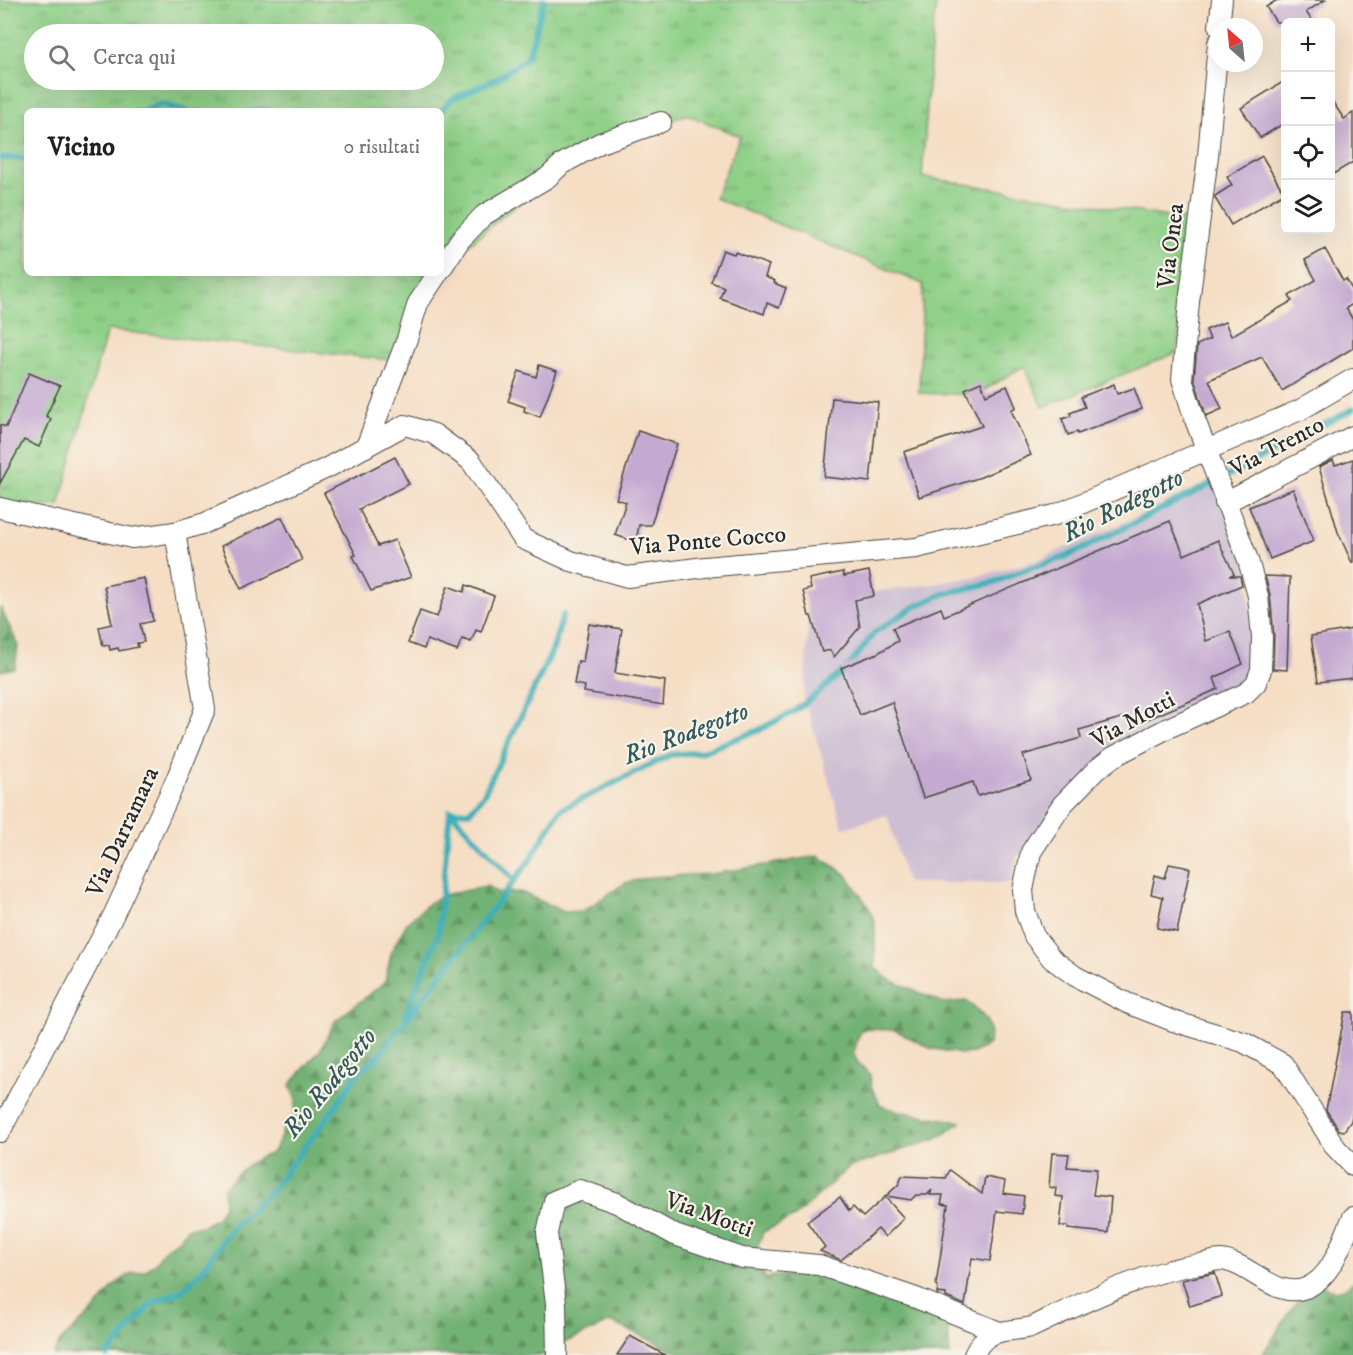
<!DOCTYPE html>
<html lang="it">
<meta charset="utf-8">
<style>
:root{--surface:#fff;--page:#f6f6f6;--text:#202124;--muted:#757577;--line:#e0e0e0}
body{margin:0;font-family:"IM FELL DW Pica",serif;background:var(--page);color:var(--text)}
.controls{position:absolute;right:18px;top:18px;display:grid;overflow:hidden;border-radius:9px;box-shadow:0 6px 24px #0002}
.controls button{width:54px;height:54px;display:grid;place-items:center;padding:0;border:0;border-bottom:2px solid var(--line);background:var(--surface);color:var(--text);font:30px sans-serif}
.compass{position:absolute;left:1209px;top:18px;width:54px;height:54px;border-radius:50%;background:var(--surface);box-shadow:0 6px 24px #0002;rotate:333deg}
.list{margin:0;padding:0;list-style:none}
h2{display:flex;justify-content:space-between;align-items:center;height:78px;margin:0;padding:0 24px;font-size:26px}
h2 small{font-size:20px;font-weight:400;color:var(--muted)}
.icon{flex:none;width:33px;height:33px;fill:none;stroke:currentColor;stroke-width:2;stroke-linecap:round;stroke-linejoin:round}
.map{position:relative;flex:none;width:1353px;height:1355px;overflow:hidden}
.search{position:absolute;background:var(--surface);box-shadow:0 6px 24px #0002;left:24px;top:24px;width:420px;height:66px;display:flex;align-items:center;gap:15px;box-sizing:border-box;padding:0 21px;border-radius:33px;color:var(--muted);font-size:22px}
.panel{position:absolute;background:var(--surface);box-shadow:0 6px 24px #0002;left:24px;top:108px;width:420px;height:168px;border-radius:9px}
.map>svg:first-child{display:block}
.industrial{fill:#ccbed3}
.grass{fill:url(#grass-tufts);stroke:#5d7e5a;stroke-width:1.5;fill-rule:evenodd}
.forest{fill:url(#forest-firs);stroke:#4f6e50;stroke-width:1.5}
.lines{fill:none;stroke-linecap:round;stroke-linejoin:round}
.stream{stroke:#3eafb7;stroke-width:6}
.building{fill:#c4a9d1}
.minor-casing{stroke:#494642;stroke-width:22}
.minor{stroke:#fff;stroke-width:20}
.labels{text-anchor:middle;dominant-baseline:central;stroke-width:4.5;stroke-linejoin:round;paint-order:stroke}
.street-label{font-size:24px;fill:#2b2b2b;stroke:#f7f3e8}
.water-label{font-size:26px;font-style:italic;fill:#32595c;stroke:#f7f3e8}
</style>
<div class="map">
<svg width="1353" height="1355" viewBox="0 0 1353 1355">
<defs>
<pattern id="grass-tufts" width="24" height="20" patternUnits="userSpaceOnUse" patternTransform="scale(1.5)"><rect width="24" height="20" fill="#8fd088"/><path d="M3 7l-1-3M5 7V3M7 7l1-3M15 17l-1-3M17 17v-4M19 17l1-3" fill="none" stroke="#75a96f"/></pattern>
<pattern id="forest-firs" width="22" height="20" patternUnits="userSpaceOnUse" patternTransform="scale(1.5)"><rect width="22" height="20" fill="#73b274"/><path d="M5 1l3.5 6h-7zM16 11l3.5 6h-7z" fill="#5f915f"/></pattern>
</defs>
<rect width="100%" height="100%" fill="#f7f3e8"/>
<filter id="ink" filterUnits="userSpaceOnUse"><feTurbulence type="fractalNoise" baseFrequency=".0167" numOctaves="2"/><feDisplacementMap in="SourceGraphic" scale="12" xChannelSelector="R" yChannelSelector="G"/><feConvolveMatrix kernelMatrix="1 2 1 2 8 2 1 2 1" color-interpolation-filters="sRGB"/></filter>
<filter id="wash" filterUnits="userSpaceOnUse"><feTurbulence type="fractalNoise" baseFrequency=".008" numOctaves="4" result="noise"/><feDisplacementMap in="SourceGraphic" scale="24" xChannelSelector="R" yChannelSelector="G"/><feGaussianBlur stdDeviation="1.35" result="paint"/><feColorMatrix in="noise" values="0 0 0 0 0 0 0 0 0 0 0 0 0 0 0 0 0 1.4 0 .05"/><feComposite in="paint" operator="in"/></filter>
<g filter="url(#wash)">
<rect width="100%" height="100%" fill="#f5dec4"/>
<path class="industrial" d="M1216 478 1243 527 1257 682 1135 742 1045 829 1052 843 1017 856 1011 883H907L887 815 843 828 804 698 810 600 934 584 979 576 1035 561 1151 510Z"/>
<path class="grass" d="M0 0H937L932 34 922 177 1195 221 1176 353 1043 407 1024 366 976 395 919 393 923 284 715 198 740 136 686 114 546 180 449 261 390 360 107 330 59 506 0 505ZM34 34H434V80H34ZM27 111H441V273H27Z"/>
<g class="forest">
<path d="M0 607 18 645 15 668 0 671Z"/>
<path d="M818 856 846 874 868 906 875 922V967L888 979 944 1003 966 1001C984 1016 992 1019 989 1044L973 1053 961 1054 930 1048 895 1030 862 1029C851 1054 849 1056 870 1074L871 1086 880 1105 897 1111 961 1122 937 1139 849 1167 796 1216 763 1232 753 1259 768 1281 769 1277 849 1270 947 1311 950 1355H684L611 1322 552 1348V1355H53L61 1341 95 1309 116 1284 130 1274 145 1271 156 1262 165 1249 178 1240 188 1228 203 1226 217 1218 224 1205 223 1189C240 1171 249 1161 272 1153L280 1139 284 1125 295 1115 296 1099 290 1085 321 1049 335 1021 385 982 392 950 407 923 430 902 444 895 487 886 498 893 521 892 564 912 583 911 625 883 650 877 712 874Z"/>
<path d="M1318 1282C1332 1293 1339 1294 1353 1282V1355H1262L1301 1295Z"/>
</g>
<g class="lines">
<g class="stream">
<path d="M143 111 161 104 185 111"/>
<path d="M252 111 263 109 270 111"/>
<path d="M441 111 452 99 498 78 528 57 544 0"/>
<path d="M0 158H27"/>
<path d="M450 811 469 812 484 794 553 649 563 615"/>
<path d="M450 811 514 880"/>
<path d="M405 1016 438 934 450 811"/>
<path d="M107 1355 151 1304 183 1290 199 1274 232 1228 271 1191 328 1117 359 1071 376 1059 530 860 560 810 670 755 701 752 759 730 793 712 817 694 849 666 875 632 912 608 943 594 995 582 1019 572 1068 556 1231 474 1353 409"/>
</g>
</g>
<g id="blocks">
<g class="building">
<path d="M1277 0H1325L1306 12 1313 22H1276L1266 7Z"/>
<path d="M1286 80V122L1260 138 1241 108Z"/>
<path d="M1330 98 1344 119 1353 113V162L1330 176Z"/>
<path d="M1262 156 1284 193 1231 225 1215 198V196L1232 185 1227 177Z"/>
<path d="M1325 249 1343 281 1346 279 1353 291V304L1346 308 1353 320V348L1282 391 1262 357 1209 380 1222 409 1206 416 1194 378 1197 345 1210 339 1206 330 1225 322 1231 336 1292 301 1289 296 1316 280 1305 260Z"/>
<path d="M723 250 734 254 735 252 769 265 765 277 775 281 774 283 786 288 779 308 767 303 764 314 720 298 724 287 711 282Z"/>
<path d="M539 365 557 371 540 417 524 411 525 407 508 401 519 371 536 377Z"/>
<path d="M29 373 60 386 46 416 51 419 39 447 24 440 0 483V425L6 427Z"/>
<path d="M981 382 986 395 1007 386 1016 407 1011 410 1031 455 981 477 919 497 904 452 982 426 965 389Z"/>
<path d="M1114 384 1117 394 1134 388 1142 409 1078 434 1077 432 1068 435 1062 419 1071 416 1070 413 1085 407 1081 397Z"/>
<path d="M832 398 878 402 870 482 824 477Z"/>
<path d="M638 431 677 444 651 525H639L636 542 615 535 626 502 616 499Z"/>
<path d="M395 457 409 484 359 509 378 546 395 540 411 577 371 591 353 556 356 555 324 493Z"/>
<path d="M1353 459V562L1352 563 1338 532 1319 467 1333 460 1335 465Z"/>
<path d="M1293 489 1314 541 1270 559 1249 507Z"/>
<path d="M282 517 302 560 241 589 221 546Z"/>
<path d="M1170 521 1184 555 1218 540 1234 574 1229 576H1240L1242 585 1197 604 1206 641 1230 632 1243 664 1214 678 1218 689 1132 726 1128 716 1079 730 1081 738 1023 755 1031 780 978 796 973 782 923 798 892 702 860 715 841 668 878 653 898 641 893 628 941 608 944 616Z"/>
<path d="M869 571 874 596 855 600 860 627 834 657 830 650 822 652 811 616H809L803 591 811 589 809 579 843 572 844 576Z"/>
<path d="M1265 576 1290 577 1287 670 1273 669 1274 636 1270 595Z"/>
<path d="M144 578 153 621 140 624 144 642 137 643 138 647 119 651 118 648 110 650 109 645 103 646 99 627 112 624 104 586Z"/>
<path d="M466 585 494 596 481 632 476 630 471 642 462 639 457 651 427 640 424 649 408 643 420 611 437 617 448 586 464 592Z"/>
<path d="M589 624 622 629 615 673 665 681 663 705 584 692 585 686 574 684 578 661 583 662Z"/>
<path d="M1353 629V678L1318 682 1311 636Z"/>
<path d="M1169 864 1190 868 1177 932 1157 928 1163 897 1151 894 1155 875 1165 878Z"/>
<path d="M1345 1012H1353V1110L1351 1121 1344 1131 1339 1130 1326 1110Z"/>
<path d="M1052 1153 1069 1154 1067 1167 1097 1169 1093 1195 1111 1197 1108 1233 1068 1229V1226H1060L1063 1197 1055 1196 1056 1188 1049 1187Z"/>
<path d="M950 1170 982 1194 985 1177 1005 1181 1003 1193 1024 1196 1022 1214 997 1211 990 1261 972 1258 965 1305 946 1297V1294L937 1293 938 1286 936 1285 948 1205 941 1204 943 1195H930L932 1190 927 1195H916L911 1200 886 1196 899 1184 902 1176 946 1178Z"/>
<path d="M840 1197 849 1211 853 1207 863 1217 885 1197 904 1218 885 1237 878 1229 841 1260 820 1251 825 1247 807 1222Z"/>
<path d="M1215 1273 1222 1296 1190 1306 1182 1280Z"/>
<path d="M630 1336 665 1355H617Z"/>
</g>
</g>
</g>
<g filter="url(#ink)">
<use href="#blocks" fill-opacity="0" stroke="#494642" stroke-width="1.5"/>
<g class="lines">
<g class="minor-casing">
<g id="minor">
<path d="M1219 27 1222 0"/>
<path d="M1218 43 1208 156 1189 302 1182 379 1194 417 1248 560 1258 596 1262 637 1261 670 1256 683 1246 693 1168 728 1113 757 1096 770 1062 805 1031 852 1023 890 1025 911 1034 936 1052 959 1075 976 1127 1003 1173 1021 1243 1042 1283 1064 1336 1148 1353 1166"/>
<path d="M441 269 460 240 484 215 547 178 562 164 600 143 661 122"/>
<path d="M366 447 407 339 418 303 438 273"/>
<path d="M1225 503 1353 436"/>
<path d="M0 508 132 538 175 532 205 523 327 468 405 425 434 434 471 461 523 539 571 561 627 577 705 567 916 548 1055 515 1300 410 1353 379"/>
<path d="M0 1132 113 916 176 780 205 709 175 532"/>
<path d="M557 1355 556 1303 547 1233 554 1201 580 1190 617 1203 675 1235 742 1258 819 1265 916 1298 997 1331"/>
<path d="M974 1355C986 1326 1006 1333 1032 1327 1085 1302 1140 1273 1199 1264 1206 1263 1215 1260 1221 1260 1251 1263 1275 1300 1306 1288 1333 1277 1342 1241 1353 1217"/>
</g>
</g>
<use href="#minor" class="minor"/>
</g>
</g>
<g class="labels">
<g class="street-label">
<text transform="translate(1171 246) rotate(-83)">Via Onea</text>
<text transform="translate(1277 447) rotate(-28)">Via Trento</text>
<text transform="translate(708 541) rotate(-5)">Via Ponte Cocco</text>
<text transform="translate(1133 720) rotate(-29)">Via Motti</text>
<text transform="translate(123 832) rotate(-65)">Via Darramara</text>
<text transform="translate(709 1215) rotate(20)">Via Motti</text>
</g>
<g class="water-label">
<text transform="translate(1123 506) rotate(-27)">Rio Rodegotto</text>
<text transform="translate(686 734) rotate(-21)">Rio Rodegotto</text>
<text transform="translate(330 1083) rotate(-51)">Rio Rodegotto</text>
</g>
</g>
</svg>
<div class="controls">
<button>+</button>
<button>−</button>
<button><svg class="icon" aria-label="locate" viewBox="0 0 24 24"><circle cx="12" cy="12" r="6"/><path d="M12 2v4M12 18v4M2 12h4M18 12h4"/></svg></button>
<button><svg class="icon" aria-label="layers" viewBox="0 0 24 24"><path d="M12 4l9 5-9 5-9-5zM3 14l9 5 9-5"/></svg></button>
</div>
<svg class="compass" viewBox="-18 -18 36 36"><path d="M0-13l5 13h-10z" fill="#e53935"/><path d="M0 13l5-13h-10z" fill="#757577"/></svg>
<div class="search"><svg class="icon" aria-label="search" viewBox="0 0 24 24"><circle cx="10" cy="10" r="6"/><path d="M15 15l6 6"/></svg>Cerca qui</div>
<section class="panel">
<h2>Vicino<small>0 risultati</small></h2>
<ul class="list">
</ul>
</section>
</div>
